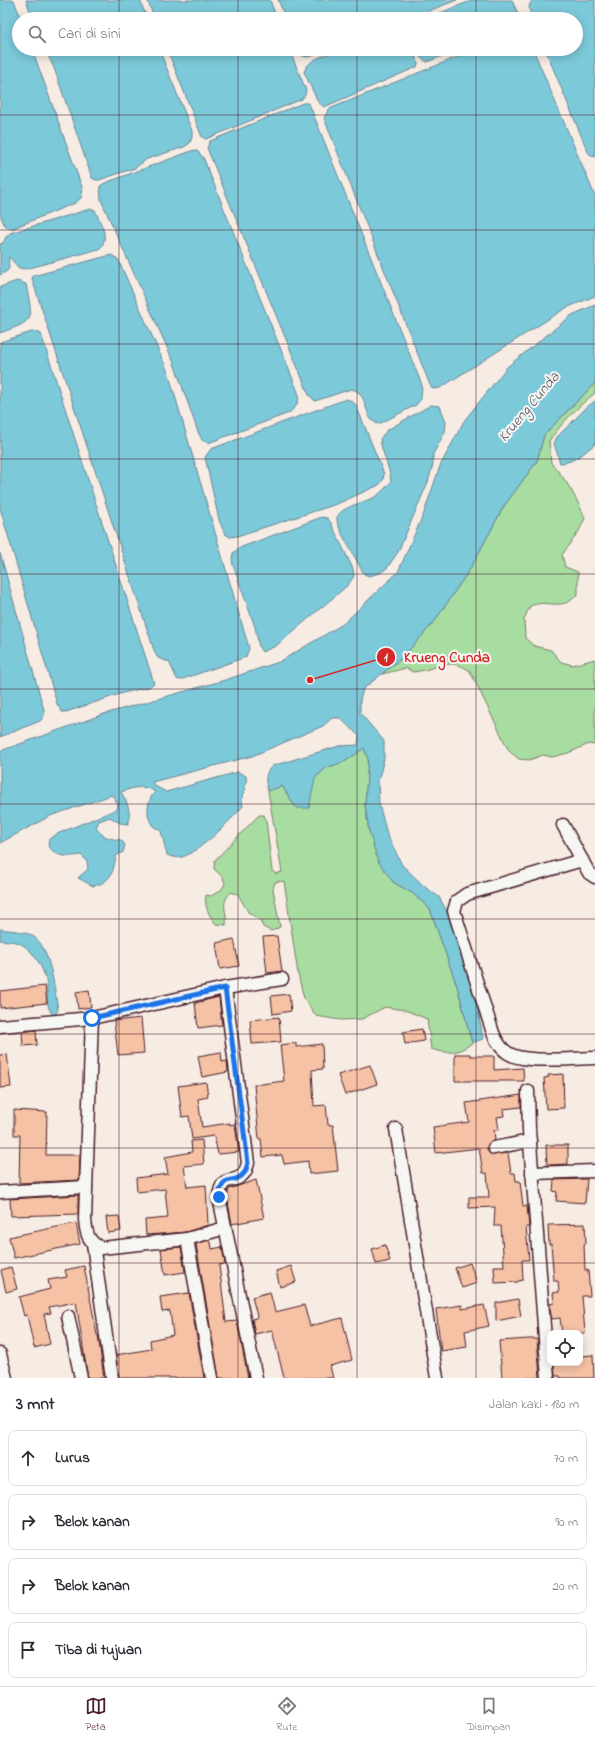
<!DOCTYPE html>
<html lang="id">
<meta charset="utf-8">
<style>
:root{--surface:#fff;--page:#f2f2f3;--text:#2b2b33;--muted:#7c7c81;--line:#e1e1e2;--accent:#4a1f2b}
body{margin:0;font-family:"Indie Flower",sans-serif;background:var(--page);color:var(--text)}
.controls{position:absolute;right:12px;bottom:12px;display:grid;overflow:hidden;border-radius:8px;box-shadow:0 2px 10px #0003}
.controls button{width:36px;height:36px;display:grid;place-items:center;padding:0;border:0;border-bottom:1px solid var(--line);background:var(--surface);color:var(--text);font:20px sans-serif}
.stop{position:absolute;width:12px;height:12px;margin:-9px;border:3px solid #1a73e8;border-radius:50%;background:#fff}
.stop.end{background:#1a73e8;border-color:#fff;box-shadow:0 1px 4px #0008}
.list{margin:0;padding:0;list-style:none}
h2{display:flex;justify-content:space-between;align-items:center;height:52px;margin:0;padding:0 16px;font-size:17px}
h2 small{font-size:13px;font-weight:400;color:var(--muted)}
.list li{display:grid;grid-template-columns:26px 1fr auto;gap:12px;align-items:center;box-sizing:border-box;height:56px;margin:0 8px 8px;padding:0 8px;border:1px solid var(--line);border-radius:8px}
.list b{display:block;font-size:15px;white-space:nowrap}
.list em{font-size:13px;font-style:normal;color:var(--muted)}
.icon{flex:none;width:22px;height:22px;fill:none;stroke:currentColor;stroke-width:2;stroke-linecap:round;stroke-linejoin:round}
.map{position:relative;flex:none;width:595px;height:1378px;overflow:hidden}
.search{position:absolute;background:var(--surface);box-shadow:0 2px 10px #0003;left:12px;right:12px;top:12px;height:44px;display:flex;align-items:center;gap:10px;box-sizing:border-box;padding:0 14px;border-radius:22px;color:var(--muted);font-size:15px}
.sheet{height:308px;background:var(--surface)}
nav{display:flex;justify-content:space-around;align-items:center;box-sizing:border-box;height:56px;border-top:1px solid var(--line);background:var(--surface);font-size:11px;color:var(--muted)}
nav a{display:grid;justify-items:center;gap:2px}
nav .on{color:var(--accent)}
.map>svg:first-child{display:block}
.green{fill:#a7dda1;stroke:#787e66}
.water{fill:#7cc9da;stroke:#688594}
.building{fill:#f5c2a5;stroke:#4a1f2b}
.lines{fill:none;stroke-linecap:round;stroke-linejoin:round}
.minor-casing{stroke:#4a1f2b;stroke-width:15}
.minor{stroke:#f6f6f2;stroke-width:12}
.route{stroke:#1a73e8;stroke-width:5}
.grid{fill:none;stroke:#4a1f2b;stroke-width:1;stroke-opacity:0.55}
.labels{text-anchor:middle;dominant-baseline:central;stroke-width:4;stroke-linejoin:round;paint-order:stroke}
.water-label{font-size:15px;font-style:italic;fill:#595260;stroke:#f6f6f2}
.leader{fill:none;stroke:#d62828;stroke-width:1.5}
.callout-dot{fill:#d62828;stroke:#f6f6f2;stroke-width:1.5}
.mark-label{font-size:12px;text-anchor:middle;font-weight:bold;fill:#fff}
.callout-label{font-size:15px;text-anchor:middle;font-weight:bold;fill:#d62828;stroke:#f6f6f2;stroke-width:4;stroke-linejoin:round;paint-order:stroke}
</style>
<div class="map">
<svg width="595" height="1378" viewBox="0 0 595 1378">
<rect width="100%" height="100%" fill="#f6ece3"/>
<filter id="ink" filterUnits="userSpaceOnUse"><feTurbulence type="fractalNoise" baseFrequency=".025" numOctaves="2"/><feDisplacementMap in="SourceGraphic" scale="8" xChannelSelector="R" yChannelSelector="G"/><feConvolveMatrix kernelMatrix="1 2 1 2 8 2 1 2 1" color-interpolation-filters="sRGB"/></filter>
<g filter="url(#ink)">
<g class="green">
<path d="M595 383V393C577 407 562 423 549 441L551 463C566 479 576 497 585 518L579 531 562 555 565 567 578 572V594C561 613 550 598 530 606L524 619 525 638 534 646 551 650 561 662 573 665 595 659V745L589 744 568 753 552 757 543 755 529 760 519 759 509 751 470 671C450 656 435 670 413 672L406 668 382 674 403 657 434 622 470 569 504 506 537 461 544 435Z"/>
<path d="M364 748 368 759 365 805 369 831 393 882 412 893 430 909 458 989 472 1043C457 1054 448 1054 431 1049L427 1019 405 1010 385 1007 362 1019 340 1020 316 1016 304 998 298 974 284 881 275 882 273 889 280 927 271 931 263 927 260 920 248 912 238 894 231 892C219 905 228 910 226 925L216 924C209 915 204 907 206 895L211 896 221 890 225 884 223 877 214 869 215 860 259 815H264L266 820 272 871 276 874 282 872 268 791 282 786 296 808 315 778 326 768 346 761Z"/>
</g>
<g class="water">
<path d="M0 0H14L21 19H19V49H32L83 190 81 198 75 203 11 229C4 227 2 220 0 213Z"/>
<path d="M26 0H140L147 19H33Z"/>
<path d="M147 0H270L277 19H155Z"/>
<path d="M278 0H457L408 19H286Z"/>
<path d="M473 0H512L520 19H425Z"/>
<path d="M533 0H595V157L591 156 588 152 545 49H576V19H533C530 12 526 6 533 0Z"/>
<path d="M45 49H159L192 131V137L190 143 184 147 147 159 135 168 99 180H96L92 178 54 68Z"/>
<path d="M167 49H289L306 90 305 95 302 99 206 139 202 137Z"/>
<path d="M297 49H331L312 56 306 57 301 55Z"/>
<path d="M344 49H412L418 63 417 67 324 107 318 102 304 72C309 57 330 54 344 49Z"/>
<path d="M416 49H460L427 62 421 58Z"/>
<path d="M477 49H533L595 196V296L566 308 547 320 440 388 433 389 430 385 324 118 329 109Z"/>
<path d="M303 103H308L310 106 422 385 421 399 416 405 379 424C362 421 370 392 351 389L315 401 309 395 207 148 210 141Z"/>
<path d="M194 150 198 152 203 157 298 392C300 402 297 406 289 413L208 443 202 440 198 432 174 363 101 200 100 186 105 183Z"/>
<path d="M90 209 95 210C100 223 111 238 99 249L26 269 19 268 9 257C7 269 14 268 0 275V244L3 243 6 237 10 233Z"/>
<path d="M111 255 118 259 168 372 249 648 246 657 180 680 177 679 169 662 158 658 155 653 32 279 33 276Z"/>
<path d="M17 281 26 284C33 321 36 320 0 333V287Z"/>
<path d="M595 305V383L544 435 537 461 504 506 470 569 434 622 403 657 363 689 360 700V713L384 741V758L378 782 379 804 387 834 402 865 425 887 439 897 448 913 477 1004 483 1039 472 1043 458 989 430 909 412 893 393 882 378 861 369 831 365 805 368 759 364 748 346 761 326 768 315 778 309 808H296L282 786 268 791C265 780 264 774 272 766L339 746 358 745 359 736 340 718H332L323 726 252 756 152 782 155 786 166 792 238 772 246 776C248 787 240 793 243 806 230 821 201 851 182 857 176 858 172 857 167 855L161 831C159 829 155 828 153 826 145 816 147 800 155 792 145 784 131 788 121 792 127 802 132 812 128 824L120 823 110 817 99 821 96 828C102 837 110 839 121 840L125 845 123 852 116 856C113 873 111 882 93 886L78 878 88 869 87 861 81 855C67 857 58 858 48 846L49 839 57 834 117 809 118 804 112 795 50 816 0 843V751L104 714 225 680 279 662 343 624 398 572 424 513 440 466 464 421 507 367 572 315Z"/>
<path d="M35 331 41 334 154 683 149 687 123 693 66 712H62L57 704 0 508V342Z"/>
<path d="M346 399 352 401 356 405 384 474 383 480 379 485 337 504 237 536 230 537 225 534 219 520 205 457 211 449Z"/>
<path d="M595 401V444C585 452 574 463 560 463L554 443 557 437 587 407Z"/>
<path d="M431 405 440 406 446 422 445 432 433 454V464L428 482 398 552 387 568 380 573 369 576 364 574 361 569C354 554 341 536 337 521 334 508 366 502 375 497 381 493 386 487 391 482 390 467 382 454 380 439L387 430Z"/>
<path d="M322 517 327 518 331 523 353 569 354 576 348 585 276 646 262 652 259 647 255 627 233 565 232 559 233 553 239 548Z"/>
<path d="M0 553 44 710V716L40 721 0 737Z"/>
<path d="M0 929C11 931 24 930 34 937 50 947 55 991 58 1010L54 1016C46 1009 47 996 47 986 45 970 33 947 16 942 11 941 5 941 0 940Z"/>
</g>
<g class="building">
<path d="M277 936 282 971 267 973 263 937Z"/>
<path d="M234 939 239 966 220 969 216 943Z"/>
<path d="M45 986 47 1003 0 1008V991Z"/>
<path d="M89 990 91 1007 78 1009 76 992Z"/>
<path d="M289 994 291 1011 273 1014 271 996Z"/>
<path d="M219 997 222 1025 198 1028 195 1003Z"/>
<path d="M279 1017 281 1042 252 1044 250 1020Z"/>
<path d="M141 1018 144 1053 118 1055 114 1021Z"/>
<path d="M422 1029 424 1041 405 1044 403 1032Z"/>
<path d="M36 1030 37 1045 23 1046 22 1032Z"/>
<path d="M296 1043V1047L322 1044 323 1069 312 1070 314 1106 326 1105 328 1125H333L338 1171 309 1174 308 1161 284 1164 282 1155 263 1157 261 1139H259L254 1085 284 1081 280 1045Z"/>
<path d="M221 1052 222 1062 227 1061 228 1072 202 1077 198 1056Z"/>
<path d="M7 1054 11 1087 0 1088V1055Z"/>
<path d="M455 1054H470V1056H494V1070L523 1068 524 1081H455Z"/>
<path d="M370 1065 377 1084 345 1095 338 1075Z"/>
<path d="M563 1074 564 1108 546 1109 544 1078 549 1077 548 1075Z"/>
<path d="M206 1082 208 1097 198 1099 202 1127 230 1123V1125L235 1124 239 1152 218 1154 214 1136 192 1139 189 1116 182 1117 178 1086Z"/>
<path d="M521 1095V1107L503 1109 504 1116 497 1117 499 1130H494L495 1140 489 1143 487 1149 492 1155 508 1153 511 1173H515L516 1181H520L523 1206H527L529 1227H526L529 1260H522L523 1280 518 1281V1282L495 1283 494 1266H504L501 1226H494L495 1207 469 1208V1197H489L487 1173H483L479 1148 436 1153 433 1127 469 1122 466 1103Z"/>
<path d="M14 1110 47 1112 46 1155H80L79 1180 19 1183 20 1135H14Z"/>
<path d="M202 1140 204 1164 184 1166 187 1187 206 1185 208 1225 186 1232 146 1235 145 1220 168 1218 165 1189 137 1192 136 1178 168 1174 165 1157 192 1152 191 1141Z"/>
<path d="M546 1145H568V1164L547 1165Z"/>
<path d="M587 1179 585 1203 556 1201 557 1192 553 1191 554 1180Z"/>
<path d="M256 1180 264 1218 232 1224 227 1197 229 1189Z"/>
<path d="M78 1195V1214L11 1216 10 1199Z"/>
<path d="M119 1216 121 1231 108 1233 106 1217Z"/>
<path d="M76 1223 80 1244 14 1258 9 1237Z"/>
<path d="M585 1224 586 1244H584L585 1270H588L590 1296H582L585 1333H562L560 1318 552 1319 550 1309V1304L554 1303 553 1293 559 1292 558 1281H554L551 1244 549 1245 548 1225Z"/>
<path d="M209 1240V1242H211L212 1249 222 1247 225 1264 219 1265 226 1322 237 1321 248 1378H219L196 1244Z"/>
<path d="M385 1245 390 1261 376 1264 372 1249Z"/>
<path d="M181 1247 185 1272 165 1275 161 1249Z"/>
<path d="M470 1263 477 1283 462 1288 455 1268Z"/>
<path d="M84 1266 97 1335H98L104 1378H88L76 1302 49 1307 51 1313 44 1314 50 1344 34 1348 27 1315 24 1316 19 1297 50 1289 48 1280 67 1277 65 1270Z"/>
<path d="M291 1266 296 1282 280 1287 276 1271Z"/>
<path d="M11 1267 17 1289 6 1292 1 1270Z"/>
<path d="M270 1292 275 1312 304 1305 310 1326 342 1318 352 1360 330 1366 333 1378H284L272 1330 255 1334 252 1319 256 1318 257 1316 252 1297Z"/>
<path d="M189 1293 204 1378H119L116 1355 151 1349 150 1340 173 1335 170 1311 162 1312 160 1297Z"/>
<path d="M518 1299 521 1316 496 1321V1303Z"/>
<path d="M462 1305V1309L484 1305 489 1326 465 1331 467 1347 441 1351 436 1309Z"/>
<path d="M529 1339H537L540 1378H502L499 1341Z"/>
<path d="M593 1355 594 1378H560V1376H555L554 1363H580V1356Z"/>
</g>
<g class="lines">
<g class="minor-casing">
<g id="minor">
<path d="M563 825 589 873 595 877"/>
<path d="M582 860 467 894 457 901 454 911 493 1033C496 1040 501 1049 508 1053 524 1064 574 1058 595 1058"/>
<path d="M225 988 248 1163C247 1166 246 1170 245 1172 234 1187 222 1171 219 1197L256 1378"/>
<path d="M92 1018 85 1219C86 1233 88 1242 101 1248L187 1239 225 1228"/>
<path d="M0 1026 92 1018 225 988 282 979"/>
<path d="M528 1091 529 1130 548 1378"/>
<path d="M396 1129 437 1378"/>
<path d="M494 1148 530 1141"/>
<path d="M532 1173 595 1171"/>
<path d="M0 1192 86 1187"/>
<path d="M187 1239 212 1378"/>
<path d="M93 1244 112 1378"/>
<path d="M68 1316 81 1378"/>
<path d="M0 1354 6 1378"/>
</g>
</g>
<use href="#minor" class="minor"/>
</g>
</g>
<g class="lines" filter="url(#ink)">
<path class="route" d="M92 1018 225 988 248 1163C247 1166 246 1170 245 1172 234 1187 222 1171 219 1197"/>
</g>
<path class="grid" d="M119 0V19M238 0V19M357 0V19M476 0V19M119 49V1378M238 49V1378M357 49V1378M476 49V1378M0 115H595M0 230H595M0 344H595M0 459H595M0 574H595M0 689H595M0 804H595M0 919H595M0 1034H595M0 1148H595M0 1263H595"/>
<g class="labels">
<g class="water-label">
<text transform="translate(529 407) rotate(-50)">Krueng Cunda</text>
</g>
</g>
<path class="leader" d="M310 680L386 657"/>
<g class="callout-dot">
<circle cx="310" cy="680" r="4"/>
<circle cx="386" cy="657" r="10"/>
</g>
<g class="mark-label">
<text x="386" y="661">1</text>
</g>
<g class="callout-label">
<text x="447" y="662">Krueng Cunda</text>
</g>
</svg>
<div class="controls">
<button><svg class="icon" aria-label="locate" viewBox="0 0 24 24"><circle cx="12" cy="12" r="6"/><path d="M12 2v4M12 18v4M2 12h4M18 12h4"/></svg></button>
</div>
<div class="stop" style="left:92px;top:1018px"></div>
<div class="stop end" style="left:219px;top:1197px"></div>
<div class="search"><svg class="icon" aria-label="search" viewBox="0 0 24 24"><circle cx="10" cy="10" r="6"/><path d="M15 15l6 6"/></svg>Cari di sini</div>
</div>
<section class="sheet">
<h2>3 mnt<small>Jalan kaki · 180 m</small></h2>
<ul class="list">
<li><svg class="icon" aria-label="ahead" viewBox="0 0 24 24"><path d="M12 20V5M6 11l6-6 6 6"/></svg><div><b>Lurus</b></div><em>70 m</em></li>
<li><svg class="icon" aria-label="right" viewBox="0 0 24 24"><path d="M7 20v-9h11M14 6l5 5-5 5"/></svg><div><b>Belok kanan</b></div><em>90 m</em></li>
<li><svg class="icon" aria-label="right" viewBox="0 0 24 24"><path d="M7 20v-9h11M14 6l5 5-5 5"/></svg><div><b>Belok kanan</b></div><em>20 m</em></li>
<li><svg class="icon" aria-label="arrive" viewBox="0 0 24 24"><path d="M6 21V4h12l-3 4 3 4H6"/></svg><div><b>Tiba di tujuan</b></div></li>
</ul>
</section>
<nav>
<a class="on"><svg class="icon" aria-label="map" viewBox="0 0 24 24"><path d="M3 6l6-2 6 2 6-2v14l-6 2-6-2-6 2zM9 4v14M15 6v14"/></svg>Peta</a>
<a><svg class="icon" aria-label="directions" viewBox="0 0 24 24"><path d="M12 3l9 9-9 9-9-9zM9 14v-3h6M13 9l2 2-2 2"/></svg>Rute</a>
<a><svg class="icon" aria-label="saved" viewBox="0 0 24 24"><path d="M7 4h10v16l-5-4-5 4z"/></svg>Disimpan</a>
</nav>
